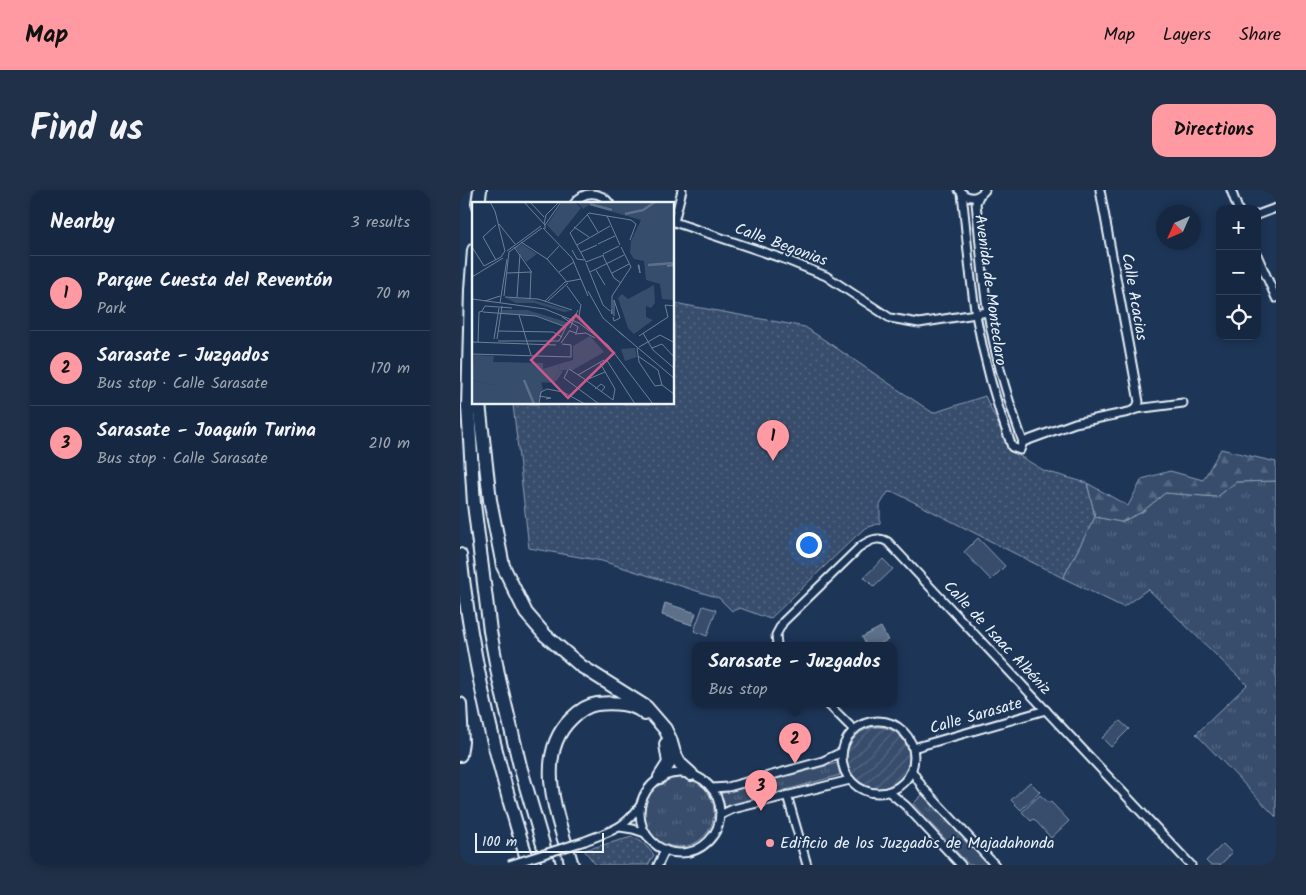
<!DOCTYPE html>
<meta charset="utf-8">
<style>
:root{--surface:#162841;--page:#1f3048;--text:#f1f3f6;--muted:#9ea6b1;--line:#35445a;--accent:#ff9aa2}
body{margin:0;font-family:Kalam,sans-serif;background:var(--page);color:var(--text)}
.controls{position:absolute;right:15px;top:15px;display:grid;overflow:hidden;border-radius:10px;box-shadow:0 2px 8px #0003}
.controls button{width:45px;height:45px;display:grid;place-items:center;padding:0;border:0;border-bottom:1px solid var(--line);background:var(--surface);color:var(--text);font:25px sans-serif}
.compass{position:absolute;left:696px;top:15px;width:45px;height:45px;border-radius:50%;background:var(--surface);box-shadow:0 2px 8px #0003;rotate:225deg}
.scale{position:absolute;left:15px;bottom:12px;width:129px;box-sizing:border-box;padding-left:5px;border:2px solid #e8f1f8;border-top:0;font-size:14px;line-height:18px;white-space:nowrap;color:#e8f1f8;-webkit-text-stroke:4px #1d3557;paint-order:stroke}
.you{position:absolute;left:348px;top:354px;width:18px;height:18px;margin:-12px;border:4px solid #fff;border-radius:50%;background:#1a73e8;box-shadow:0 0 0 8px #1a73e833}
.badge{display:grid;place-items:center;width:32px;height:32px;border-radius:50%;background:var(--accent);color:#111;font-size:16px;font-weight:700}
.pin{position:absolute;translate:-50% -41px;filter:drop-shadow(0 1px 2px #0008)}
.pin::after{content:'';position:absolute;top:26px;width:18px;height:15px;background:inherit;clip-path:polygon(0 0,100% 0,50% 100%)}
.popup{position:absolute;left:232px;top:452px;width:205px;height:65px;box-sizing:border-box;display:grid;place-content:center;border-radius:10px;background:var(--surface);filter:drop-shadow(0 1px 4px #0005);font-size:16px;white-space:nowrap;color:var(--muted)}
.popup b{font-size:19px;color:var(--text)}
.popup::after{content:'';position:absolute;left:50%;top:100%;margin-left:-10px;border:10px solid transparent;border-top-color:var(--surface)}
.list{margin:0;padding:0;list-style:none}
h2{display:flex;justify-content:space-between;align-items:center;height:65px;margin:0;padding:0 20px;font-size:21px}
h2 small{font-size:16px;font-weight:400;color:var(--muted)}
.list li{display:grid;grid-template-columns:32px 1fr auto;gap:15px;align-items:center;box-sizing:border-box;height:75px;padding:0 20px;border-top:1px solid var(--line)}
.list b{display:block;font-size:19px;white-space:nowrap}
.list p{margin:0;font-size:16px;white-space:nowrap;color:var(--muted)}
.list em{font-size:16px;font-style:normal;color:var(--muted)}
.icon{flex:none;width:28px;height:28px;fill:none;stroke:currentColor;stroke-width:2;stroke-linecap:round;stroke-linejoin:round}
.map{position:relative;flex:none;width:816px;height:675px;overflow:hidden;border-radius:15px}
header{display:flex;align-items:center;gap:30px;box-sizing:border-box;height:70px;padding:0 25px;background:var(--accent);color:#111}
header strong{font-size:24px}
nav{display:flex;gap:28px;margin-inline-start:auto;font-size:18px}
.intro{display:flex;align-items:center;justify-content:space-between;box-sizing:border-box;height:120px;padding:0 30px}
h1{margin:0;font-size:35px}
.button{padding:12px 22px;border-radius:15px;background:var(--accent);color:#111;font-size:18px;font-weight:700}
main{display:flex;gap:30px;padding:0 30px}
aside{flex:1;background:var(--surface);border-radius:15px;box-shadow:0 2px 8px #0003}
.map>svg:first-child{display:block}
.grass{fill:url(#grass-tufts);stroke:#909fb2}
.forest{fill:url(#forest-firs);stroke:#909fb2}
.park{fill:url(#park-dots);stroke:#909fb2}
.garden{fill:url(#garden-furrows);stroke:#909fb2}
.pitch{fill:#374d6c;stroke:#909fb2}
.water{fill:#5d7089;stroke:#95a4b5}
.lines{fill:none;stroke-linecap:round;stroke-linejoin:round}
.street-casing{stroke:#e8f1f8;stroke-width:11}
.highway-casing{stroke:#e8f1f8;stroke-width:16}
.street{stroke:#1d3557;stroke-width:7}
.highway{stroke:#1d3557;stroke-width:12}
.street-bridge-casing{stroke:#e8f1f8;stroke-width:11;stroke-linecap:butt}
.street-bridge{stroke:#1d3557;stroke-width:7}
.poi-dot{fill:#ff9aa2;stroke:#1d3557;stroke-width:2}
.labels{text-anchor:middle;dominant-baseline:central;stroke-width:4;stroke-linejoin:round;paint-order:stroke}
.street-label{font-size:16px;fill:#e8f1f8;stroke:#1d3557}
.poi-label{font-size:16px;fill:#e8f1f8;stroke:#1d3557;text-anchor:start}
.inset-river{fill:none;stroke:#5d7089;stroke-width:2.5}
.inset-road{fill:none;stroke:#6e8097;stroke-width:1}
.view{fill:#cd598a;fill-opacity:0.15;stroke:#cd598a;stroke-width:2.5}
.inset-edge{fill:none;stroke:#e8f1f8;stroke-width:2.5}
</style>
<header>
<strong>Map</strong>
<nav><a>Map</a><a>Layers</a><a>Share</a></nav>
</header>
<div class="intro"><h1>Find us</h1><a class="button">Directions</a></div>
<main>
<aside>
<h2>Nearby<small>3 results</small></h2>
<ul class="list">
<li><span class="badge">1</span><div><b>Parque Cuesta del Reventón</b><p>Park</p></div><em>70 m</em></li>
<li><span class="badge">2</span><div><b>Sarasate - Juzgados</b><p>Bus stop · Calle Sarasate</p></div><em>170 m</em></li>
<li><span class="badge">3</span><div><b>Sarasate - Joaquín Turina</b><p>Bus stop · Calle Sarasate</p></div><em>210 m</em></li>
</ul>
</aside>
<div class="map">
<svg width="816" height="675" viewBox="0 0 816 675">
<defs>
<pattern id="grass-tufts" width="24" height="20" patternUnits="userSpaceOnUse" patternTransform="scale(1.25)"><rect width="24" height="20" fill="#374d6c"/><path d="M3 7l-1-3M5 7V3M7 7l1-3M15 17l-1-3M17 17v-4M19 17l1-3" fill="none" stroke="#546782"/></pattern>
<pattern id="forest-firs" width="22" height="20" patternUnits="userSpaceOnUse" patternTransform="scale(1.25)"><rect width="22" height="20" fill="#374d6c"/><path d="M5 1l3.5 6h-7zM16 11l3.5 6h-7z" fill="#546782"/></pattern>
<pattern id="park-dots" width="8" height="8" patternUnits="userSpaceOnUse" patternTransform="scale(1.25)"><rect width="8" height="8" fill="#374d6c"/><path d="M2 2h.1M6 6h.1" fill="none" stroke="#546782" stroke-width="1.8" stroke-linecap="round"/></pattern>
<pattern id="garden-furrows" width="10" height="10" patternUnits="userSpaceOnUse" patternTransform="scale(1.25)"><rect width="10" height="10" fill="#374d6c"/><path d="M-1 1l2-2M0 10L10 0M9 11l2-2" fill="none" stroke="#546782"/></pattern>
</defs>
<rect width="100%" height="100%" fill="#1d3557"/>
<filter id="ink" filterUnits="userSpaceOnUse"><feTurbulence type="fractalNoise" baseFrequency=".02" numOctaves="2"/><feDisplacementMap in="SourceGraphic" scale="10" xChannelSelector="R" yChannelSelector="G"/><feConvolveMatrix kernelMatrix="1 2 1 2 8 2 1 2 1" color-interpolation-filters="sRGB"/></filter>
<g filter="url(#ink)">
<g class="grass">
<path d="M816 291V627L736 544 787 495 688 399 663 417 603 388 635 327 661 332 682 322 705 303 757 307 776 292Z"/>
<path d="M377 573 380 585 264 617 260 604Z"/>
<circle cx="219" cy="622" r="35"/>
<path d="M463 604 529 675H509L453 614Z"/>
</g>
<path class="forest" d="M761 259 816 272V291L776 292 757 307 705 303 682 322 661 332 635 327 627 293 668 316 682 289 710 281 743 290Z"/>
<g class="park">
<path d="M214 113 345 137 473 223 525 206 551 261 585 281 627 293 635 327 603 388 436 303 428 302 420 315V333L405 338 394 348 310 429 280 418 272 421 259 408 142 371 69 358 53 214H214Z"/>
<path d="M172 647C181 650 188 657 194 665L188 675H136L124 660Z"/>
</g>
<circle class="garden" cx="418" cy="568" r="31"/>
<g class="pitch">
<path d="M518 348 545 376 531 390 504 362Z"/>
<path d="M423 369 433 379 414 397 404 387Z"/>
<path d="M243 416 256 420 247 446 234 441Z"/>
<path d="M660 531 669 539 651 557 642 548Z"/>
<path d="M570 592 580 602 561 620 551 610Z"/>
<path d="M580 605 589 613 591 612 609 631 591 648 574 629 571 631 562 622Z"/>
<path d="M763 654 772 663 760 675H750L746 671Z"/>
</g>
<g class="water">
<path d="M205 413 236 423 232 435 202 425Z"/>
<path d="M421 437 428 450 417 455H406L402 447Z"/>
</g>
<g class="lines">
<g class="street-casing">
<g id="street">
<path d="M499 0C507 9 517 10 525 0"/>
<path d="M771 0 778 19"/>
<path d="M502 4C507 44 509 85 516 125 524 170 536 214 552 257L560 260 563 252C548 210 535 167 528 123 522 87 520 49 516 13L519 6"/>
<path d="M114 14C123 0 141 1 150 14"/>
<path d="M797 25 816 18"/>
<path d="M214 32 324 69 366 86 430 128 459 133 528 122"/>
<path d="M214 32 222 0"/>
<path d="M797 65 816 108"/>
<path d="M676 219 723 213"/>
<path d="M563 252 615 233 669 222 676 219 679 212 640 0"/>
<path d="M317 455 316 445 323 432 401 356C410 350 418 346 428 352L731 675"/>
<path d="M367 513 394 540"/>
<circle cx="418" cy="567" r="36"/>
<path d="M453 558 586 520"/>
<path d="M452 581 463 598 535 675"/>
<circle cx="220" cy="623" r="40"/>
<path d="M252 598 268 597 363 571 382 562"/>
<path d="M429 602 446 616 501 675"/>
<path d="M327 605 347 675"/>
<path d="M260 625 273 619 390 590"/>
<path d="M160 637 173 639 185 643"/>
<path d="M125 651C151 640 162 641 180 616"/>
<path d="M198 675 205 660"/>
</g>
</g>
<g class="highway-casing">
<g id="highway">
<path d="M18 14 20 0"/>
<path d="M14 60 11 100 8 217 14 314 30 441 39 489 60 576 89 675"/>
<path d="M19 214 30 310 43 376 66 423 85 445 121 476 186 517 205 539 210 549 214 563 220 574 231 584"/>
<path d="M0 365C12 470 36 574 69 675"/>
<path d="M0 514 2 552 0 565"/>
<path d="M200 587 209 573 206 554"/>
<path d="M112 675C99 631 72 567 111 529 118 522 128 515 137 514 152 512 174 513 185 524"/>
</g>
</g>
<use href="#street" class="street"/>
<use href="#highway" class="highway"/>
<g class="street-bridge-casing">
<path id="street-bridge" d="M49 675 125 651"/>
</g>
<use href="#street-bridge" class="street-bridge"/>
</g>
</g>
<circle class="poi-dot" cx="310" cy="653" r="5"/>
<g class="labels">
<g class="street-label">
<text transform="translate(321 55) rotate(20)">Calle Begonias</text>
<text transform="translate(530 100) rotate(82)">Avenida de Monteclaro</text>
<text transform="translate(674 107) rotate(80)">Calle Acacias</text>
<text transform="translate(537 448) rotate(47)">Calle de Isaac Albéniz</text>
<text transform="translate(516 526) rotate(-16)">Calle Sarasate</text>
</g>
<g class="poi-label">
<text x="320" y="653">Edificio de los Juzgados de Majadahonda</text>
</g>
</g>
<g transform="translate(12 12)">
<rect width="202" height="202" fill="#1d3557"/>
<path d="M2 153 22 154 21 160 71 161V167L87 162 88 168 80 180 18 183 0 178Z" fill="#374d6c"/>
<path d="M105 0H202V98L190 97 188 82 174 78 172 59 162 57 158 51 159 39 169 18 117 3 111 7ZM182 83 183 101 179 106 174 104V115L181 118 162 132 156 126 146 96 150 92 156 97ZM88 168 91 169 85 178 81 181 69 180 71 187 66 202H0V178L18 183 52 178 80 180Z" fill="#374d6c"/>
<path d="M34 96 58 97 99 109 92 110 62 101H44ZM30 108H55L98 121 95 125 66 114 29 112ZM118 134 132 150 101 168H88L87 162 101 158V144Z" fill="#374d6c"/>
<path d="M90 0 104 1 109 6 86 35 75 23ZM50 42 65 52 54 60 43 45ZM163 146 165 155 153 159 149 147Z" fill="#374d6c"/>
<path class="inset-river" d="M118 2 140 8M153 12 171 8 183 0M176 63 203 61M52 178 62 202"/>
<path class="inset-road" d="M18 0 23 9 33 49M52 0 73 23V27M58 0 72 15M115 12 126 30M135 14 148 43M27 22 43 42M72 22 74 13 87 0M73 23 89 0M102 25 117 35M71 26 100 56 116 94M49 40 75 57 95 80M126 42 143 34M105 43 138 24M0 45 12 64M42 45 59 69 58 96M100 48 105 57 112 58M35 49 69 24M37 50 70 26M109 50 125 43M131 52 147 44M131 54 142 76 149 81M75 57 87 44M24 58 11 35 24 23M114 60 98 31 117 11 159 18 164 22 158 38M114 60 132 53M114 61 131 103 138 109M203 62 195 64H203M167 63 168 70V71L166 63ZM12 64 29 55 33 49M124 68 133 83M87 70 102 60M118 70 152 53M35 71 60 70M140 71 157 62M0 75 31 56M95 84 108 102M116 89 131 116M32 94 37 50M33 95 66 97 100 108M45 95 48 52M0 97 73 107 107 121 136 143 181 202M13 99 28 94M73 99 93 80 109 77M76 99 96 81M28 101 35 57M109 102 107 114 114 123M139 108 140 112V94L159 65 149 45M10 109 13 104 40 106M11 110 64 114 94 125M47 113 59 153M90 115 106 125 104 131 98 129M141 115 142 119 148 116 142 98V114M131 116 153 135M98 126 106 108M26 129 81 130 90 135M146 129 203 177M171 131 181 148 203 167M103 132 114 131 123 136M167 134 196 115 193 103 203 104M22 137 27 106M25 137 30 104M26 139H87M87 139 94 125M0 140 84 143M6 140 7 110 11 109M89 141 98 128M167 145 188 133 203 141M165 146 167 160 183 184 190 183M180 146 190 142 203 156M0 152 99 155V143L90 142M166 154 186 168 190 183 203 193M134 157 163 202M128 161 143 187 141 198M97 167 114 178M96 168 92 176 127 202M106 173 132 158M114 178 133 170M115 179 141 198M123 187 129 182 133 185 129 190M67 194 79 196 74 197M67 202 69 190 75 187 91 190 113 202"/>
<path class="view" d="M104 113 142 151 96 196 59 158Z"/>
<rect width="202" height="202" class="inset-edge"/>
</g>
</svg>
<div class="controls">
<button>+</button>
<button>−</button>
<button><svg class="icon" aria-label="locate" viewBox="0 0 24 24"><circle cx="12" cy="12" r="6"/><path d="M12 2v4M12 18v4M2 12h4M18 12h4"/></svg></button>
</div>
<svg class="compass" viewBox="-18 -18 36 36"><path d="M0-13l5 13h-10z" fill="#e53935"/><path d="M0 13l5-13h-10z" fill="#9ea6b1"/></svg>
<div class="scale">100 m</div>
<div class="you"></div>
<div class="pin badge" style="left:313px;top:271px">1</div>
<div class="pin badge" style="left:335px;top:574px">2</div>
<div class="popup"><b>Sarasate - Juzgados</b>Bus stop</div>
<div class="pin badge" style="left:301px;top:621px">3</div>
</div>
</main>
